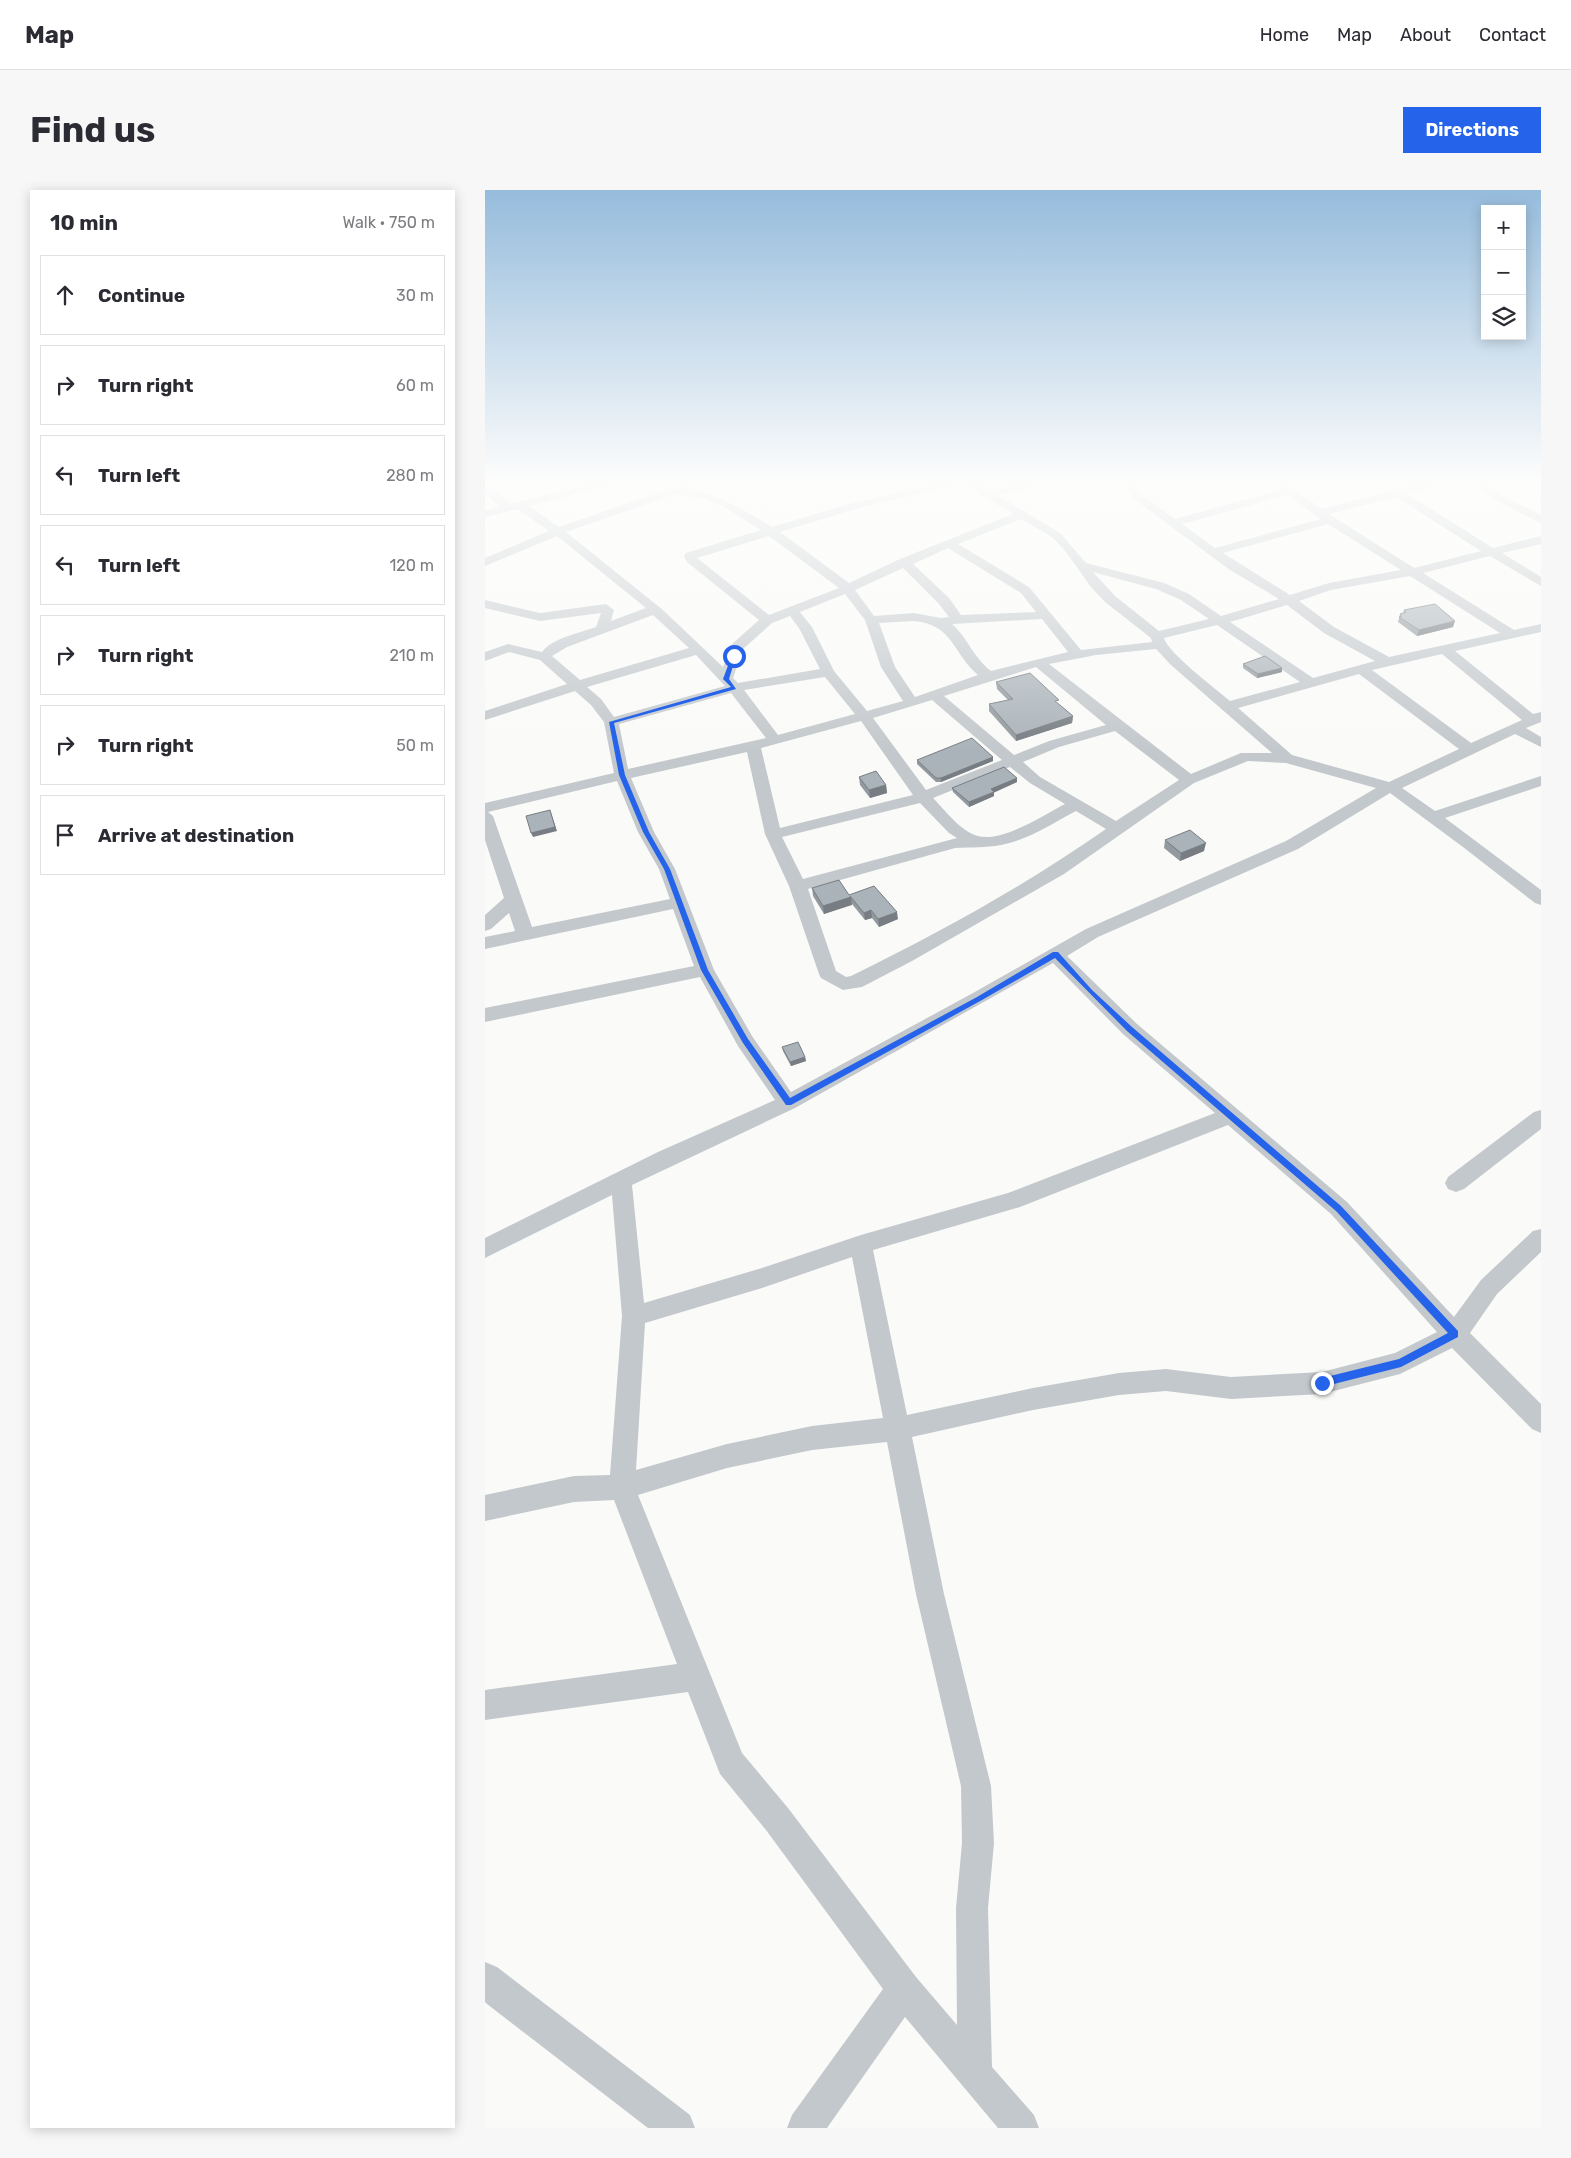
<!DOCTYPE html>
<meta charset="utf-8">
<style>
:root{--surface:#fff;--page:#f7f7f7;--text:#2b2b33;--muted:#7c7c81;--line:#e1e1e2;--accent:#2563eb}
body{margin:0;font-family:Rubik,sans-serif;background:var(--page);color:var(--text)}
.controls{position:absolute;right:15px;top:15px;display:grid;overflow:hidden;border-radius:0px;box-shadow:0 2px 12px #0003}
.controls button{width:45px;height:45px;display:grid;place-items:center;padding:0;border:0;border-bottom:1px solid var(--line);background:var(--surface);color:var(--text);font:25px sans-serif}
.stop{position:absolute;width:15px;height:15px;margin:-11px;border:4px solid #2563eb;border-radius:50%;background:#fff}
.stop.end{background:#2563eb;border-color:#fff;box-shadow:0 1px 5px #0008}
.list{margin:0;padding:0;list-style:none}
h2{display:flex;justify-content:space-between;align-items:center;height:65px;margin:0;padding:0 20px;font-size:21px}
h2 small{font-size:16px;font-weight:400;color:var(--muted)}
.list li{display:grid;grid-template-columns:32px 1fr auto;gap:15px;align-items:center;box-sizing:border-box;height:80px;margin:0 10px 10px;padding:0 10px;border:1px solid var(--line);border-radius:0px}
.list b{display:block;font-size:19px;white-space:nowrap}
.list em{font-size:16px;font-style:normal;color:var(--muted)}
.icon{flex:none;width:28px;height:28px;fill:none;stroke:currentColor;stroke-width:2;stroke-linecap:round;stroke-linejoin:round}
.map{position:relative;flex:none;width:1056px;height:1938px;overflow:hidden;border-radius:0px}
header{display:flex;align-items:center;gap:30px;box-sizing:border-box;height:70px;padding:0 25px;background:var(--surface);border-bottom:1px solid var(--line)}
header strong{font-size:24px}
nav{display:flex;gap:28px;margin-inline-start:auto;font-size:18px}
.intro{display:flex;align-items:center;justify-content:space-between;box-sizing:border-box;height:120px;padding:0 30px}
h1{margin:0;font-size:35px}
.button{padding:12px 22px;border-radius:0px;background:var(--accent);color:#fff;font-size:18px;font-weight:700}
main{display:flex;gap:30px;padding:0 30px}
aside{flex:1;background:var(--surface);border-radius:0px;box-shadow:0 2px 12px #0003}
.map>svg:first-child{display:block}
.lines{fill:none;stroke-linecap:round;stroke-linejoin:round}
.minor{fill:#c3c8cc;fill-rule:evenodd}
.wall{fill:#929a9f}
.shaded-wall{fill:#777d82}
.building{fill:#aab3b9;stroke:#777d82}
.route{fill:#2563eb}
</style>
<header>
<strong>Map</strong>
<nav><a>Home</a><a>Map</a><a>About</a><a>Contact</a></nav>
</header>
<div class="intro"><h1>Find us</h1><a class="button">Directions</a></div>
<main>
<aside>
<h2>10 min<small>Walk · 750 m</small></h2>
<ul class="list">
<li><svg class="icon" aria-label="ahead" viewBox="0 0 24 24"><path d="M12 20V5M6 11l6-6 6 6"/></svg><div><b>Continue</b></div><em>30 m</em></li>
<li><svg class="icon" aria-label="right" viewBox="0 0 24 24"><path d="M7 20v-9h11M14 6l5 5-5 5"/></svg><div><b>Turn right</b></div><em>60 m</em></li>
<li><svg class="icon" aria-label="left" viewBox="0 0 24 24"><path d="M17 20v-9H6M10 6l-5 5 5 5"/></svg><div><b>Turn left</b></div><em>280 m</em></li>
<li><svg class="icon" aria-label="left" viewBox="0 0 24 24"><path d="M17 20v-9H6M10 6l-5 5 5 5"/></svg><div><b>Turn left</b></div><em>120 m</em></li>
<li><svg class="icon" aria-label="right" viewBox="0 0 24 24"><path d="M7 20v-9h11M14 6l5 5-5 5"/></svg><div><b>Turn right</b></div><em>210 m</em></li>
<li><svg class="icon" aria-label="right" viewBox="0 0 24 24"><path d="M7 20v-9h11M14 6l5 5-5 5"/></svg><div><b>Turn right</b></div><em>50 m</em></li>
<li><svg class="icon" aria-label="arrive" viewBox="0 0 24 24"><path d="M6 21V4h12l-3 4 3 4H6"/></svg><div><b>Arrive at destination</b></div></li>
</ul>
</aside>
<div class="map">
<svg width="1056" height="1938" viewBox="0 0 1056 1938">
<rect width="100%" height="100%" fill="#fafaf8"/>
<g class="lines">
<g class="minor">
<path d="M117 291H134L133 293 44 316 74 337 201 293 207 296 202 299C235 305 259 320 287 337L367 313 463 291H489L504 300 548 291H567L566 293 512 305 575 343 601 373 679 393 704 404 736 426 794 409 745 380 649 309 640 297C647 290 655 291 663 291L652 298 657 305 690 329 795 300 785 291H797L837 319 943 291H959L958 293 922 304 1008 358 1056 346V354L1017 363 1056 387V396L1005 366 938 383 1029 440 1056 434V442L970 461 1048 524 1056 522V532L1041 538 1056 547V557L1030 544 917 598 950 621 1056 586V596L960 628 1056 700V715L1050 713 978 657 905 603 813 659 613 747 582 766 652 834 862 1012 969 1127 996 1090 1048 1041 1056 1039V1062L1012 1104 985 1143 1056 1214V1243L1047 1239 967 1158 915 1184 837 1204 746 1209 681 1201 634 1205 548 1220 427 1247 459 1404 506 1596 509 1653 503 1718 507 1877 549 1925 554 1938H513L420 1827 342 1938H302L307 1925 398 1799 281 1640 235 1584 203 1502 0 1530V1500L192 1474 129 1310 89 1312 0 1331V1305L89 1286 125 1285 137 1126 127 1005 0 1068V1048L173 962 290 910 253 856 215 787 0 832V818L209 776 188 719 0 759V747L30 741 24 723 6 739 0 741V725L19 708 0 650V613L129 583 119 532 106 515 90 501 0 530V521L82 494 55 470 24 462 0 471V462L23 454 57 462C67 448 95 443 111 437L116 423 55 431 0 418V410L55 423 121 414 129 420 126 431 161 418 72 346 0 376V368L64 341 33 319 0 327V321L14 317 0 302V293L4 294 25 314ZM476 294H479L528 324 415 369 364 393 295 342 374 318ZM190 304 220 309 238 316 276 340 201 363 199 366 202 372 274 430 247 454 238 477 178 420 81 342ZM802 305 836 329 730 358 697 334ZM911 307 996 361 929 378 844 324ZM536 329 567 347 581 362 606 397 620 412 666 448 667 452 596 460 544 397 473 354ZM843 334 916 380 844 393 805 405 738 363ZM284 346 354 398 284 425 212 368ZM463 358 536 403 551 422 476 425 464 408 428 374ZM418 378 454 414 464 427 456 428 429 423 389 426 370 400ZM608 382 671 399 696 410 724 429 674 441 630 406ZM925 386 1015 443 904 467 849 437 814 411 846 400ZM360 404 380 430 396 477 418 511 382 521 349 481 327 437 315 422ZM802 415 839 443 890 471 828 488 745 432ZM168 425 204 458 95 490 67 466 82 457ZM305 426 314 438 335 479 253 493 248 488 258 459 287 433ZM557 429 583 462 506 481C487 466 483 448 467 434ZM429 431C469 435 467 463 493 485L430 507 410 477 394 433ZM732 435 815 492 745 511C731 499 683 463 679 448ZM671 459 686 475 787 563H756L706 584 564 474 611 465ZM957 464 1037 530 986 553 887 480ZM211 465 240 496 129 527 116 509 102 497ZM551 477 621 535 564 551 529 565 459 506ZM874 484 974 559 904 592 807 565 753 518ZM340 487 370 524 293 545 259 500ZM246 503 281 548 143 579 134 534ZM447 510 517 570 441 600 388 528ZM376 531 428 605 295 638 276 558ZM630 541 694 590 631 631 555 587 538 572 574 557ZM262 562 280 644 304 696 334 784 336 788 358 800 377 797 427 771 579 684 709 593 763 571 801 573 891 598 801 651 601 739 488 803 306 902 267 846 229 780 190 679 169 642 146 588ZM525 577 545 593 580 614C559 625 516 653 493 646 475 641 461 621 448 608ZM132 591 153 642 174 679 185 709 47 737 8 626 3 622ZM435 613 464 643 472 648 318 689 297 647ZM591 621 621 639C541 695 454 743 366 786L361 787 351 781 323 699 470 658C486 657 500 658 516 655 543 650 568 633 591 621ZM568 773 638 844 730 923 523 1003 376 1045 277 1078 159 1113 147 995 310 918ZM743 935 846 1024 952 1142 910 1163 837 1182 746 1187 681 1179 634 1183 548 1198 422 1225 388 1060 535 1017ZM367 1067 398 1228 327 1236 242 1254 151 1280 160 1133 277 1098ZM402 1252 431 1404 476 1596 477 1653 471 1718 472 1835 431 1787 303 1618 257 1563 153 1305 242 1278 327 1260Z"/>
<path d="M991 291H1002L1014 304 1056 325V333L1006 308Z"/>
<path d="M1056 920V939L979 999 971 1002 963 999 960 993 963 987 1049 922Z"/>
<path d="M0 1772 12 1777 205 1925 210 1938H163L2 1814 0 1812Z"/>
</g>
</g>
<g class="wall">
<path d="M919 420 968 437 932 446 913 432 915 424 918 423Z"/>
<path d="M758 474 797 482 772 488 758 478Z"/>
<path d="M511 492 574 514 588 526 587 533 531 551 504 521V514L523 510 512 499Z"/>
<path d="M508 567V571L456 592H451L432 574V570Z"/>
<path d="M374 587 401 595 402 603 385 608 375 595Z"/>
<path d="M532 592 509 602V606L484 617 468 602 467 598Z"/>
<path d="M680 650 719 661 695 671 679 658Z"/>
<path d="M327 698 364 705 413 729 394 737 387 728 380 730 367 714 339 724 328 706Z"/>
<path d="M297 857 320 867 321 871 306 876 298 861Z"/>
</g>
<g class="shaded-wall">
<path d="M970 431 968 437 932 446 934 440Z"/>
<path d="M797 478V482L772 488 773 484Z"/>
<path d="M588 526 587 533 531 551V545Z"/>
<path d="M508 567V571L456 592V588Z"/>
<path d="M532 588V592L506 604V599Z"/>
<path d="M401 595 402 603 385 608 384 600Z"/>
<path d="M509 602V606L484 617V612Z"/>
<path d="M65 620 72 641 48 647 46 643Z"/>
<path d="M721 653 719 661 695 671 696 663Z"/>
<path d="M366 707 367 715 339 724 338 716Z"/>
<path d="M386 720 387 728 380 730 379 723Z"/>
<path d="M412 722 413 729 394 737 393 729Z"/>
<path d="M320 867 321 871 306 876 305 872Z"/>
</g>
<g class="building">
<path d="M950 414 970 431 934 440 914 427 917 426 915 424 921 422 919 420Z"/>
<path d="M780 466 797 478 773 484 758 474Z"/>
<path d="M545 483 574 510 570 511 588 526 531 545 504 514 528 509 511 492Z"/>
<path d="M487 548 508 567 456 588H451L432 570Z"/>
<path d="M519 577 532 588 506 599 509 602 484 612 467 598Z"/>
<path d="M391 581 401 595 384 600 374 587Z"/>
<path d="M65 620 70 637 46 643 41 626Z"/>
<path d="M705 640 721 653 696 663 680 650Z"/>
<path d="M354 690 364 705 389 696 412 722 393 729 386 720 379 723 365 706 366 707 338 716 327 698Z"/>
<path d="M313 852 320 867 305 872 297 857Z"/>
</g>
<linearGradient id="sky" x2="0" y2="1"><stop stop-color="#96bcdc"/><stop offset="0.52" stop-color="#fdfdfc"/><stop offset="1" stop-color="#fdfdfc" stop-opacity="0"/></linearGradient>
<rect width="1056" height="562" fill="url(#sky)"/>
<path class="route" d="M247 465 251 466 244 489 251 499 129 533 140 585 164 642 185 679 223 780 263 849 305 908 492 807 568 762H573L607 800 647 837 856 1016 973 1141V1147L916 1177 837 1197 834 1196 833 1193 837 1188 914 1169 963 1143 851 1021 642 841 570 768 497 810 306 915H301L258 853 216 780 179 679 158 642 134 585 124 532 246 497 238 489Z"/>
</svg>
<div class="controls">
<button>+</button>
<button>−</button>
<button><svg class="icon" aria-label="layers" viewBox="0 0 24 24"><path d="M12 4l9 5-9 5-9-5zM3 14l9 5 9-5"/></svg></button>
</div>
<div class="stop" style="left:249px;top:466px"></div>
<div class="stop end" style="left:837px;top:1193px"></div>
</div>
</main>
